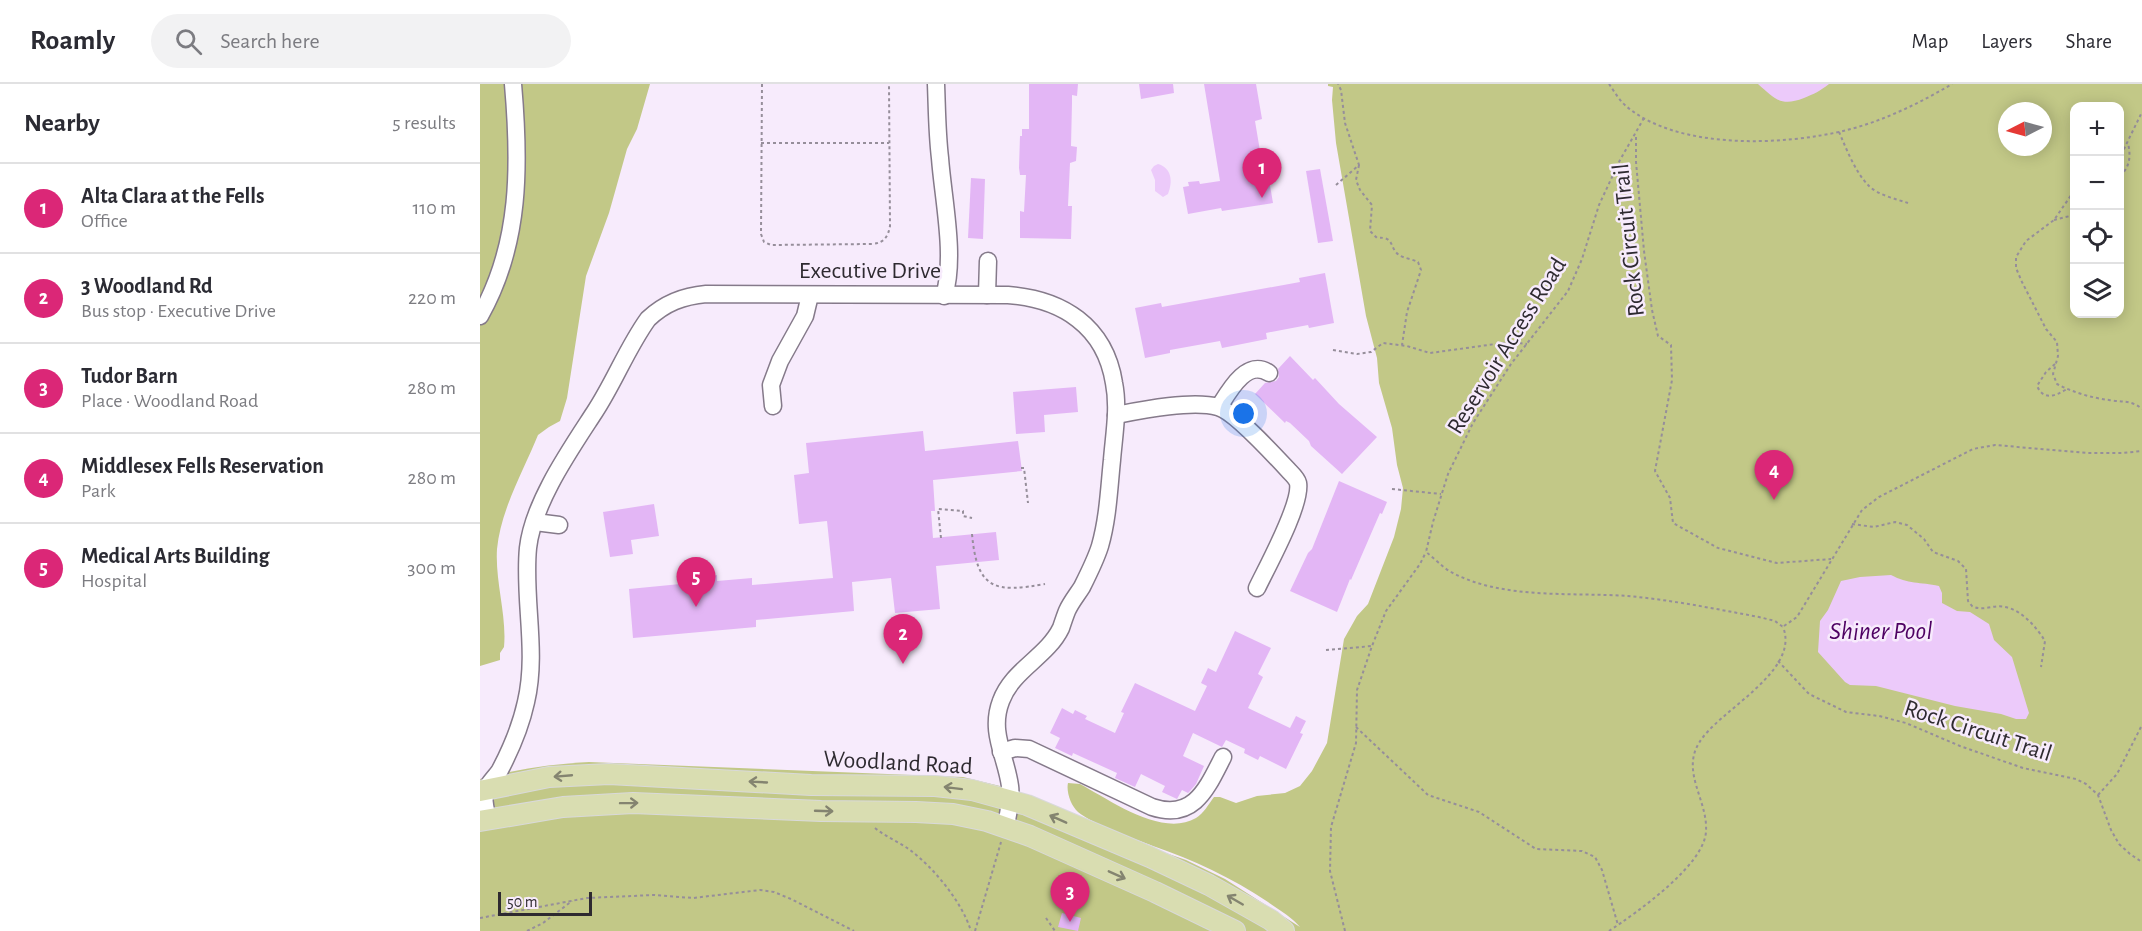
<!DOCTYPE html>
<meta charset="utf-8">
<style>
:root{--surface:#fff;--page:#f2f2f3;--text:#2b2b33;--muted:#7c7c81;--line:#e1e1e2;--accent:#db2777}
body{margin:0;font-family:"Alegreya Sans",sans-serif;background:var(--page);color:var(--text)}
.controls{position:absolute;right:18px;top:18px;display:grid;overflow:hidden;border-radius:12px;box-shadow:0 3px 15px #0003}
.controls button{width:54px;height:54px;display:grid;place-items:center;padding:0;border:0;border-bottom:2px solid var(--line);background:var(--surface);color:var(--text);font:30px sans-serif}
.compass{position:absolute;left:1518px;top:18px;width:54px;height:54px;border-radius:50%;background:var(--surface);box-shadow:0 3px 15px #0003;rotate:264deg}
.scale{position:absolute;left:18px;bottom:15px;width:94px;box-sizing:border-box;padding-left:6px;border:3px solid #2e2a30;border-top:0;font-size:16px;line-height:21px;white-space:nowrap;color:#2e2a30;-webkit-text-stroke:4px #f7ebfc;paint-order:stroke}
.you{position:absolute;left:764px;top:330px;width:21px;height:21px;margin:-15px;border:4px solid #fff;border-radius:50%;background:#1a73e8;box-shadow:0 0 0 9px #1a73e833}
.badge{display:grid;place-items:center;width:39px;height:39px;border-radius:50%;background:var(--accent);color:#fff;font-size:20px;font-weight:700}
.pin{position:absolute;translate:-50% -50px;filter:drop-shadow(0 2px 3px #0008)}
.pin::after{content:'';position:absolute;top:32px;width:21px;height:18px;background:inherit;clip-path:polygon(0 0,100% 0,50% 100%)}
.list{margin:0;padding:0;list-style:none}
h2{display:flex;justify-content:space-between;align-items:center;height:78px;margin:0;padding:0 24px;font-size:26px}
h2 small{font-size:20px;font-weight:400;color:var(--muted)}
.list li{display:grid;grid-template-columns:39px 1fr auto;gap:18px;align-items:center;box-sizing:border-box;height:90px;padding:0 24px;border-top:2px solid var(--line)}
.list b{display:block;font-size:22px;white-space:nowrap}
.list p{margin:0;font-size:20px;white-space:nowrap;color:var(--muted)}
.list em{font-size:20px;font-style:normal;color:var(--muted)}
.icon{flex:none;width:33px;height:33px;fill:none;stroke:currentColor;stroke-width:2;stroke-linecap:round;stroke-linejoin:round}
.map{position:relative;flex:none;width:1662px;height:847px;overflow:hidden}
header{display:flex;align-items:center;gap:36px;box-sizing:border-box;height:84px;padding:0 30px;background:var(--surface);border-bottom:2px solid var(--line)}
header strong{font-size:28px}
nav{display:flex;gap:33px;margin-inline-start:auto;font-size:21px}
.search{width:420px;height:54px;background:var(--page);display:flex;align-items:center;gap:15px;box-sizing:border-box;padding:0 21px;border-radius:33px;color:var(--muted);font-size:22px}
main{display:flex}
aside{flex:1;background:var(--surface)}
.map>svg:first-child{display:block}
.green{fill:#c2c887;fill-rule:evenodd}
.water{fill:#eccafa}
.building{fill:#e3b6f5}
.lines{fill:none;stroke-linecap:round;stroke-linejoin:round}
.minor-casing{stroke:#857a8a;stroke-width:19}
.major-casing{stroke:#d9d9da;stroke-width:22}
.path{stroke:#968e9a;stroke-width:2;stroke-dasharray:3 3;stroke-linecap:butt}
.minor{stroke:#fff;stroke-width:16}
.major{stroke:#d9ddb1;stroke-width:20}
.oneway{stroke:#848470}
.labels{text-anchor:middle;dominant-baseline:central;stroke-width:5;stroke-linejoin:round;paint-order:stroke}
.street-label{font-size:24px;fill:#2e2a30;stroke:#f7ebfc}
.water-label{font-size:26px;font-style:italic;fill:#4e0163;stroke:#f7ebfc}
</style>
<header>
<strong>Roamly</strong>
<div class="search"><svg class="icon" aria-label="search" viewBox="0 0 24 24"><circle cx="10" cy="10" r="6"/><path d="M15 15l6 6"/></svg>Search here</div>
<nav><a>Map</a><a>Layers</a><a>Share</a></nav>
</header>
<main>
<aside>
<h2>Nearby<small>5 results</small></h2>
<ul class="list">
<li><span class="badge">1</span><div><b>Alta Clara at the Fells</b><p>Office</p></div><em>110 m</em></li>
<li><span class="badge">2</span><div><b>3 Woodland Rd</b><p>Bus stop · Executive Drive</p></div><em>220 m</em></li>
<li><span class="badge">3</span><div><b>Tudor Barn</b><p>Place · Woodland Road</p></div><em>280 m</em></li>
<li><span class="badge">4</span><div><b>Middlesex Fells Reservation</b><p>Park</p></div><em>280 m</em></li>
<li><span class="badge">5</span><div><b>Medical Arts Building</b><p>Hospital</p></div><em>300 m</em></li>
</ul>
</aside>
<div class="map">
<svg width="1662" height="847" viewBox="0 0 1662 847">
<rect width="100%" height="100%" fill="#f7ebfc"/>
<g class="green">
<path d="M0 0H170L157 45 147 65 129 129 106 192 87 314 80 337 69 343 58 351C43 388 21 425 17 465 15 498 27 531 24 563L20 569V576L0 582Z"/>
<path d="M848 0H1662V847H0V695C36 685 72 680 109 678L483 693 520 702 549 712 660 760 706 776 745 795 820 843C812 833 799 826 788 818 752 794 714 776 673 762 655 755 612 740 598 728 591 722 586 708 588 699L600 700C630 716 682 754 716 734 724 729 728 721 734 713H740L756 719 777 712 805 709 820 702 832 687 847 659 864 555 877 532 888 520 914 453 921 425 923 404 917 381 912 344 899 299 897 274 886 232 856 59 852 16 853 3 848 2ZM1594 22H1640V230H1594ZM1527 27H1563V63H1527Z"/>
</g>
<g class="water">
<path d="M1278 0H1349C1340 7 1334 10 1324 14 1301 23 1295 15 1278 0Z"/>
<path d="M678 80C692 84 693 98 688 110L683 113 675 107V96L671 86 674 82Z"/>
<path d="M1411 491C1428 500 1440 498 1459 502L1462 509V519L1477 527 1490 528 1509 540 1514 556 1532 573 1549 629 1546 635H1536L1521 630 1475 622 1396 602 1370 601 1365 598 1338 568 1340 537 1348 526 1361 497 1380 493Z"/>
</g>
<g class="building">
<path d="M549 0H598L597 12 592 11V19L591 62 597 63 596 77 590 79 588 122H592L591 155 540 154V127L544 128 546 91H540L539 84 540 52H542V45H549Z"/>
<path d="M659 0H693L694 9 661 15Z"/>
<path d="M724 0H776L782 35 775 37 783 85 787 84 793 119 742 127 741 124 708 130 703 103 709 102 708 98 719 97 720 100 740 97Z"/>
<path d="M840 85 853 157 838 159 826 87Z"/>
<path d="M491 94 505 95 503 155 488 154Z"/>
<path d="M845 189 854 239 829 244 828 241 786 249 787 255 742 264 740 257 690 266V269L665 274 655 224 681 219 682 223 820 198 819 194Z"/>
<path d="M810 272 833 296 835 294 859 320 897 353 862 390 831 362 829 357 810 339 806 337 805 339 775 310 785 299 796 297 799 293 798 285Z"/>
<path d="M596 303 598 328 564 331 565 348 536 350 533 308Z"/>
<path d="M443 347 445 367 538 357 542 387 453 396 455 427H451L453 454 516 448 519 476 456 482 460 525 415 529 411 494 372 498 374 527 276 536V543L153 554 149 505 221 498V493L237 491V497L272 494V501L353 494 347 437 319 440 314 391 329 389 326 359Z"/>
<path d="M859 397 907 418 902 430 900 429 871 496 870 495 857 528 810 507 828 469 832 465Z"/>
<path d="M174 420 179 452 151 456 153 470 130 473 123 428Z"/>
<path d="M755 547 791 564 778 590 783 593 768 624 810 644 816 632 826 637 820 649 823 650 806 685 780 672 778 676 764 669 765 665 746 656 742 663 713 649 703 672 724 682 716 700 710 707 708 709 702 706 697 715 682 708 685 702 661 690 655 703 635 694 637 689 593 669 592 672 575 664 580 654 570 649 582 624 593 630 595 626 607 632 605 635 635 649 644 629 641 628 655 599 715 627 727 602 721 599 728 584 736 588Z"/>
<path d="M582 829 601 834 598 847 578 843Z"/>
</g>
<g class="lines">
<g class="minor-casing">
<g id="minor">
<path d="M456 0C457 25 457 49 460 74 463 115 476 173 464 212"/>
<path d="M507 211 508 177"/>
<path d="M0 232C41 160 40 80 33 0"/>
<path d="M293 322 291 301 300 277 325 232 330 211"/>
<path d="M739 323C749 307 767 274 789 289"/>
<path d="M636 331C662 326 712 316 738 323 754 327 797 374 810 388 813 391 817 395 818 399 822 420 787 483 777 504"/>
<path d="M55 438 79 441"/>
<path d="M521 668 535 664 549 665 672 723C714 737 727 704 743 673"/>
<path d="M8 735C6 727 3 717 5 708 7 700 16 693 20 686 31 665 41 641 46 618 58 567 43 515 48 464 53 419 90 366 114 329 134 299 147 264 168 235 185 219 203 212 226 210L528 211C582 215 625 242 634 299 639 324 634 351 632 376 629 405 628 434 620 462 616 475 608 491 602 503 597 511 591 518 587 527 585 532 583 538 581 544 567 573 532 586 521 617 509 648 526 672 530 702 532 715 528 729 526 742"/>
</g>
</g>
<g class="major-casing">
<g id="major">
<path d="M0 707 69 693 129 690 331 701 455 702 492 706 547 721 670 773 729 801 791 836 804 847"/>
<path d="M0 737 83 723 153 719 341 727 436 728 473 730 507 737 550 752 675 808 755 847"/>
</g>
</g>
<g class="path">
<path d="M282 0 281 150 284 158 291 161 392 160C404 159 408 153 410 142L409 0"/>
<path d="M1129 0C1134 7 1139 16 1146 22 1197 66 1304 62 1367 46 1403 37 1440 19 1472 0"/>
<path d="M1164 34 1140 76 1119 121 1102 175 1088 207 1031 280 993 339 968 390 953 438 946 468C954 474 962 483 971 488 1023 516 1091 508 1148 512 1192 516 1236 525 1279 533L1295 537 1303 543"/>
<path d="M1359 48C1367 66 1375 88 1389 102 1398 111 1416 115 1428 119"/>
<path d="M1156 53V78L1164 167 1172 226 1178 252 1191 261 1192 296 1175 387 1190 414 1193 439 1238 464 1297 479 1351 475"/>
<path d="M281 59H409"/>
<path d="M1640 70 1643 67 1662 28"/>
<path d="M879 81 876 96 880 106 892 121 890 147 897 154C915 152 909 164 919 171 923 174 932 175 938 178L941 186 927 228 922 261"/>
<path d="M1640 92C1650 83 1651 72 1648 59"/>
<path d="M856 101 879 81 865 39 861 6 858 0"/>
<path d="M1594 107 1574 136 1546 157 1536 173V184L1542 198 1566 245 1577 258 1578 272 1573 290 1577 300C1592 308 1612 314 1629 316 1641 318 1652 316 1662 325"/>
<path d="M1574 136 1594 131"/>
<path d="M853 266 877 270 891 268 903 259 927 262 950 269 1030 258 1047 260"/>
<path d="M1575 280 1566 288 1557 302C1564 317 1575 312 1587 305"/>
<path d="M541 384H544L548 419"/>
<path d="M912 405 961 410"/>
<path d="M1372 440 1394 443 1415 438 1427 441 1444 455 1453 468 1478 477 1486 485 1488 517 1492 522C1503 528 1514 520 1525 523 1542 526 1557 544 1565 557L1561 583"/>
<path d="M492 450C497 506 515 509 565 500"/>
<path d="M461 454 458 425 483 427V432L492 434"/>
<path d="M1304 542 1317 533 1382 426 1399 413 1493 365 1515 361 1607 369H1643L1662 367"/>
<path d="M846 566 892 562"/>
<path d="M1298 577 1329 610 1366 628 1399 632 1426 639 1480 662 1543 684 1596 695 1606 700 1618 711 1631 746 1639 760 1650 770 1662 778"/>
<path d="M876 643 948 711 999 728 1056 765 1102 767 1115 773 1122 786 1138 841"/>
<path d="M1618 711 1637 690 1662 641"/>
<path d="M395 744C406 753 419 758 430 766 454 784 482 818 491 847"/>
<path d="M0 834 107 814 174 811 213 814 280 806 294 808 311 815 374 847"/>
<path d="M566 834 575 847"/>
<path d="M47 847 63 839 92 817"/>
<path d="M495 847 521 758"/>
<path d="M865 847 850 787 851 743 876 659 877 606 892 562 906 527 940 480 946 468"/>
<path d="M1129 847C1156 829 1225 781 1226 747 1228 717 1201 688 1219 659 1237 627 1321 588 1303 543"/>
</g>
<use href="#minor" class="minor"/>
<use href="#major" class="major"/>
</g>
<defs><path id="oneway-shaft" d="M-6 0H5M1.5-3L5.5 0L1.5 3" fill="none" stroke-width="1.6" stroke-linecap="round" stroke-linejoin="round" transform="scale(1.5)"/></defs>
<g class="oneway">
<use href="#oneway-shaft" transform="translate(83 692) rotate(175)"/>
<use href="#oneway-shaft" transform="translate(278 698) rotate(-177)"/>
<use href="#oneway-shaft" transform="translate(473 704) rotate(-173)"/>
<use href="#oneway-shaft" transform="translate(149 719) rotate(-1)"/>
<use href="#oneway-shaft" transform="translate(344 727) rotate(2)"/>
<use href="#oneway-shaft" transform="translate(578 735) rotate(-156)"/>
<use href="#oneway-shaft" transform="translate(637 791) rotate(24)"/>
<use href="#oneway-shaft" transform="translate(755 816) rotate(-150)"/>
</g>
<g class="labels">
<g class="street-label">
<text transform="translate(1149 156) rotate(-96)">Rock Circuit Trail</text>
<text x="390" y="187">Executive Drive</text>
<text transform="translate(1027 262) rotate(-58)">Reservoir Access Road</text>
<text transform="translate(1498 647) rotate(18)">Rock Circuit Trail</text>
<text transform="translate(418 679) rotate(3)">Woodland Road</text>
</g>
<g class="water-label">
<text x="1401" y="547">Shiner Pool</text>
</g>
</g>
</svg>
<div class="controls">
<button>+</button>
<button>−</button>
<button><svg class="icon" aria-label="locate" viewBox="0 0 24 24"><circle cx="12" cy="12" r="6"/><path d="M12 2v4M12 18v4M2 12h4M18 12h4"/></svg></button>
<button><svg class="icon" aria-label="layers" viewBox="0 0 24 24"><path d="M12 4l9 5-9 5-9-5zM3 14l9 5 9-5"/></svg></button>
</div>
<svg class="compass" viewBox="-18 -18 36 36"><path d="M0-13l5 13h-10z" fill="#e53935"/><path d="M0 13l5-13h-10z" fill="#7c7c81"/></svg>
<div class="scale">50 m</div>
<div class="you"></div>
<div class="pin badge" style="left:782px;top:114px">1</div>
<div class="pin badge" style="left:423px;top:580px">2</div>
<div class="pin badge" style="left:590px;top:838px">3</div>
<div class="pin badge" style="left:1294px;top:416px">4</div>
<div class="pin badge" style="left:216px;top:523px">5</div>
</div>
</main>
